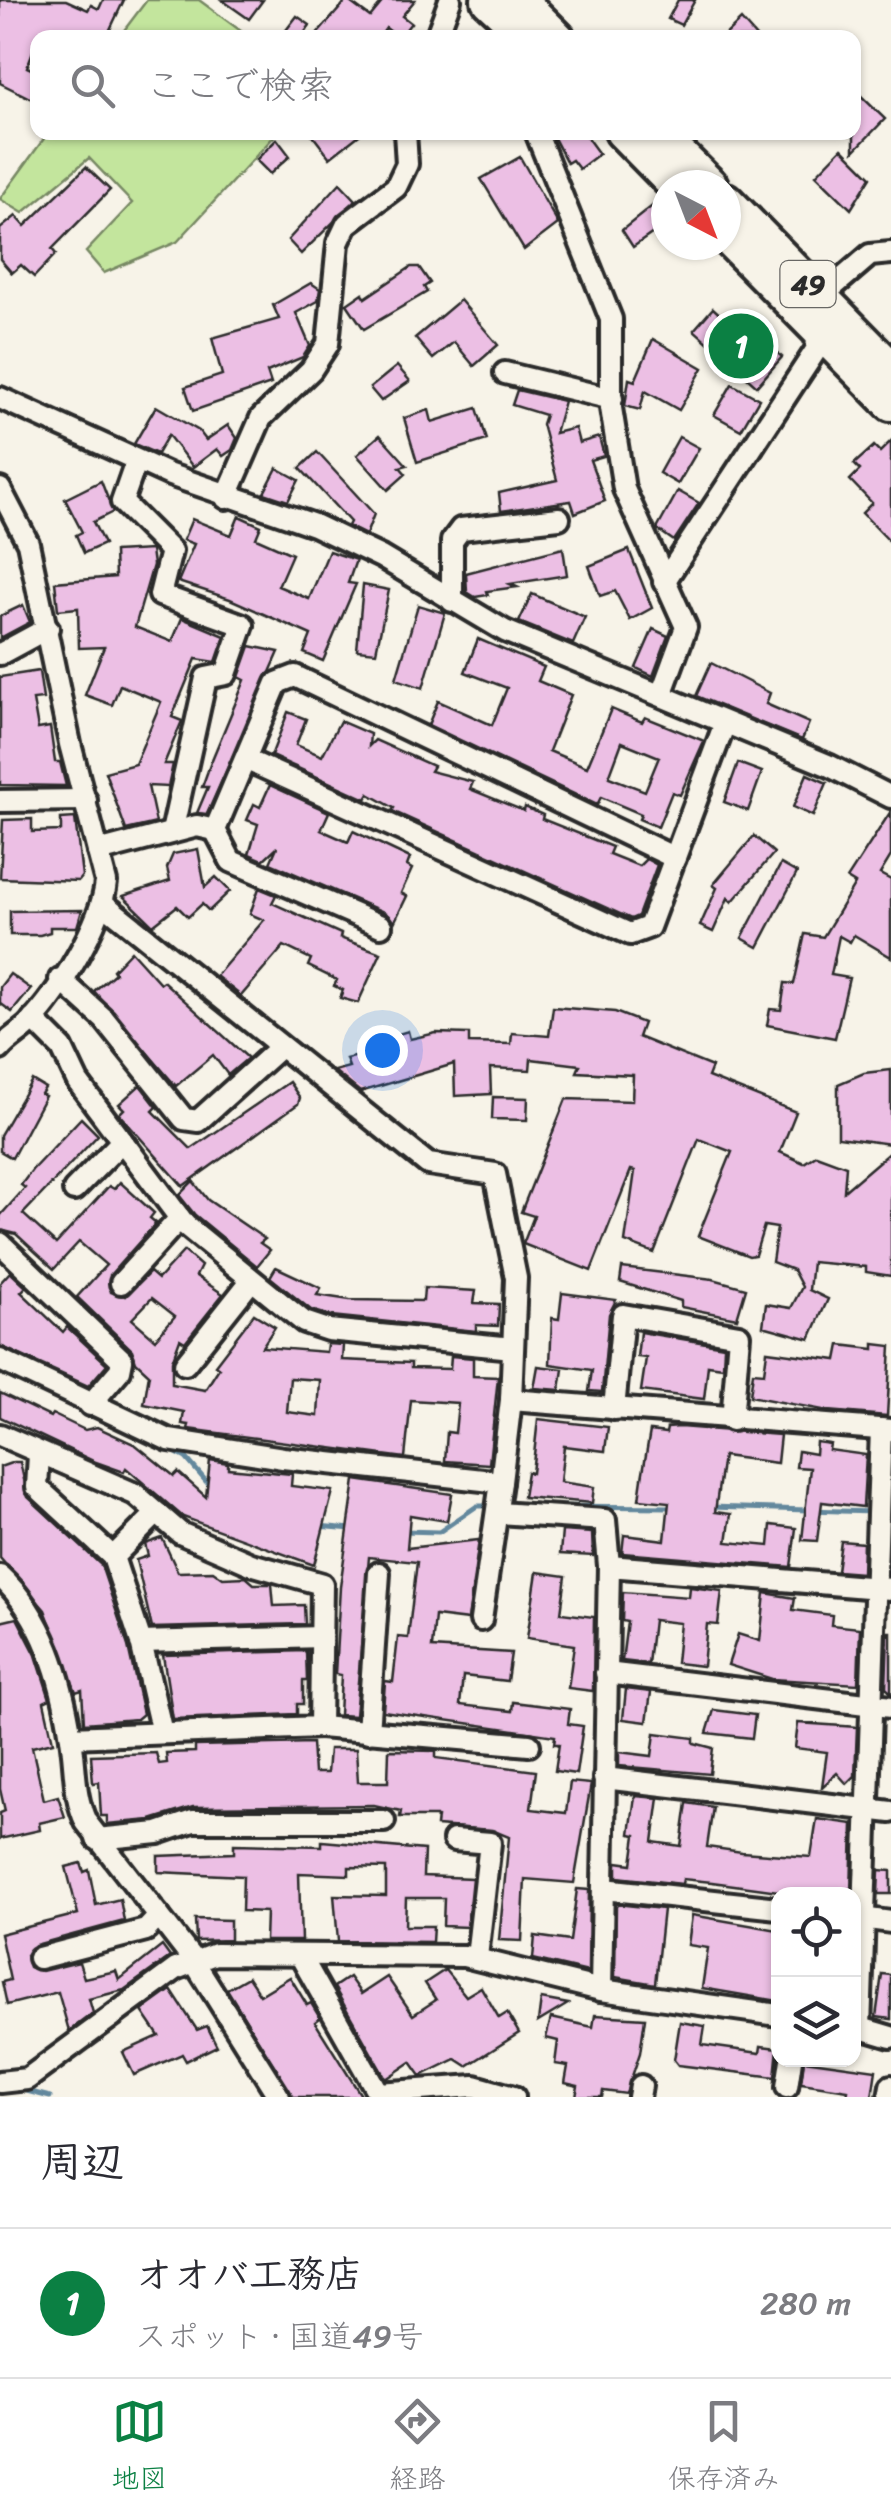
<!DOCTYPE html>
<html lang="ja">
<meta charset="utf-8">
<style>
:root{--surface:#fff;--page:#f2f2f3;--text:#2b2b33;--muted:#7c7c81;--line:#e1e1e2;--accent:#0b8043}
body{margin:0;font-family:Sriracha,"Klee One",sans-serif;background:var(--page);color:var(--text)}
.controls{position:absolute;right:30px;bottom:30px;display:grid;overflow:hidden;border-radius:20px;box-shadow:0 2px 8px #0004}
.controls button{width:90px;height:90px;display:grid;place-items:center;padding:0;border:0;border-bottom:2px solid var(--line);background:var(--surface);color:var(--text);font:50px sans-serif}
.compass{position:absolute;left:651px;top:170px;width:90px;height:90px;border-radius:50%;background:var(--surface);box-shadow:0 2px 8px #0004;rotate:138deg}
.you{position:absolute;left:382px;top:1050px;width:35px;height:35px;margin:-25px;border:8px solid #fff;border-radius:50%;background:#1a73e8;box-shadow:0 0 0 15px #1a73e833}
.badge{display:grid;place-items:center;width:65px;height:65px;border-radius:50%;background:var(--accent);color:#fff;font-size:32px;font-weight:700}
.pin{position:absolute;translate:-50% -50%;border:5px solid #fff;box-shadow:0 2px 10px #0006}
.list{margin:0;padding:0;list-style:none}
h2{display:flex;justify-content:space-between;align-items:center;height:130px;margin:0;padding:0 40px;font-size:42px}
h2 small{font-size:32px;font-weight:400;color:var(--muted)}
.list li{display:grid;grid-template-columns:65px 1fr auto;gap:30px;align-items:center;box-sizing:border-box;height:150px;padding:0 40px;border-top:2px solid var(--line)}
.list b{display:block;font-size:38px;white-space:nowrap}
.list p{margin:0;font-size:32px;white-space:nowrap;color:var(--muted)}
.list em{font-size:32px;font-style:normal;color:var(--muted)}
.icon{flex:none;width:55px;height:55px;fill:none;stroke:currentColor;stroke-width:2;stroke-linecap:round;stroke-linejoin:round}
.map{position:relative;flex:none;width:891px;height:2097px;overflow:hidden}
.search{position:absolute;background:var(--surface);box-shadow:0 2px 8px #0004;left:30px;right:30px;top:30px;height:110px;display:flex;align-items:center;gap:25px;box-sizing:border-box;padding:0 35px;border-radius:20px;color:var(--muted);font-size:38px}
.sheet{height:280px;background:var(--surface)}
nav{display:flex;justify-content:space-around;align-items:center;box-sizing:border-box;height:140px;border-top:2px solid var(--line);background:var(--surface);font-size:28px;color:var(--muted)}
nav a{display:grid;justify-items:center;gap:5px}
nav .on{color:var(--accent)}
.map>svg:first-child{display:block}
.green{fill:#c3e59d;stroke:#778864;stroke-width:2.5}
.lines{fill:none;stroke-linecap:round;stroke-linejoin:round}
.stream{stroke:#63889d;stroke-width:5}
.building{fill:#ecbfe4;stroke:#2b2b2b;stroke-width:2.5;fill-rule:evenodd}
.minor-casing{stroke:#2b2b2b;stroke-width:28}
.trunk-casing{stroke:#2b2b2b;stroke-width:40}
.minor{stroke:#f7f3e8;stroke-width:20}
.trunk{stroke:#f7f3e8;stroke-width:32}
.labels{text-anchor:middle;dominant-baseline:central;stroke-width:8;stroke-linejoin:round;paint-order:stroke}
.shield{fill:#f7f3e8;stroke:#686764;stroke-width:2.5}
.shield-label{font-size:28px;font-weight:bold;fill:#2b2b2b}
</style>
<div class="map">
<svg width="891" height="2097" viewBox="0 0 891 2097">
<rect width="100%" height="100%" fill="#f7f3e8"/>
<filter id="ink" filterUnits="userSpaceOnUse"><feTurbulence type="fractalNoise" baseFrequency=".01" numOctaves="2"/><feDisplacementMap in="SourceGraphic" scale="20" xChannelSelector="R" yChannelSelector="G"/><feConvolveMatrix kernelMatrix="1 2 1 2 8 2 1 2 1" color-interpolation-filters="sRGB"/></filter>
<g filter="url(#ink)">
<g class="green">
<path d="M147 0H199L249 37H119Z"/>
<path d="M48 133V132L277 133 177 242 104 273 86 252 132 203 89 158 23 213 0 199Z"/>
</g>
<g class="lines">
<g class="stream">
<path d="M0 1371 34 1387"/>
<path d="M167 1448 186 1458 210 1486"/>
<path d="M545 1506 674 1507"/>
<path d="M710 1507 873 1512"/>
<path d="M318 1526 352 1529"/>
<path d="M403 1531 439 1532 477 1506H494"/>
<path d="M19 2089 50 2097"/>
</g>
</g>
<g class="building">
<path d="M0 0H66L88 10 91 5 99 9 103 0H124L106 38H64L47 29 38 38 27 67 38 72V102L0 83Z"/>
<path d="M222 0H263L249 19Z"/>
<path d="M347 0 370 17 384 0H415L402 16 411 23 399 38 386 28 379 38H314Z"/>
<path d="M678 0H695L681 25 668 19Z"/>
<path d="M297 16 310 25 301 38H280Z"/>
<path d="M741 20 757 38H722Z"/>
<path d="M854 89 885 119 854 151Z"/>
<path d="M310 132H363L330 158Z"/>
<path d="M551 132H583L599 154 579 169 572 160 567 163Z"/>
<path d="M277 139 290 156 270 174 256 160Z"/>
<path d="M842 148 871 177 851 209 816 175Z"/>
<path d="M520 157 558 224 524 250 481 179Z"/>
<path d="M86 167 110 190 52 249 56 254 34 277 21 265 12 273 0 259V229L16 216 25 226Z"/>
<path d="M340 183 356 200 301 254 288 240Z"/>
<path d="M656 203 653 233 633 247 622 230Z"/>
<path d="M411 267H419L430 283 424 287 427 292 364 329 347 304 363 293 365 298Z"/>
<path d="M311 283 320 289 318 301 296 313 310 346 303 357 267 372 271 384 193 411 185 387 222 375 212 338 279 319 273 305Z"/>
<path d="M460 300 498 345 474 366 454 342 433 359 415 338Z"/>
<path d="M713 308 742 335 749 327 782 357 757 386 694 330Z"/>
<path d="M653 339 703 368 679 410 645 391 640 410 625 406 629 379 635 381Z"/>
<path d="M397 366 410 381 381 401 370 388Z"/>
<path d="M732 384 759 399 741 430 714 415Z"/>
<path d="M517 390 564 401 555 433 575 428 579 443 599 437 604 456 590 460 605 501 575 513 571 501 501 511 499 493 557 480 542 424 545 415 512 405Z"/>
<path d="M156 406 199 431 206 440 228 425 237 438 232 450 223 456 217 449 193 467 168 435 157 454 134 444Z"/>
<path d="M477 408 487 440 417 462 404 418 429 410 432 422Z"/>
<path d="M380 435 407 465 400 467 406 474 388 490 357 455Z"/>
<path d="M679 437 699 448 678 484 659 473Z"/>
<path d="M891 441V543L862 513 872 503 850 480 860 470 854 464 874 446 880 452Z"/>
<path d="M317 452 374 514 366 535 348 526 350 522 300 468Z"/>
<path d="M277 468 299 480 288 501 264 493Z"/>
<path d="M101 481 113 512 93 522 104 544 84 553 76 535 82 532 65 499Z"/>
<path d="M678 491 699 503 674 541 657 529Z"/>
<path d="M239 516 261 526 256 538 292 554 278 586 309 599 329 551 356 560 348 583 356 584 323 661 304 653 311 635 230 599 178 582 194 544 183 540 192 519 231 535Z"/>
<path d="M563 548 567 575 510 584 517 587 487 591 488 595 475 597 467 592 466 573Z"/>
<path d="M151 550 153 565 135 627 172 642 182 618 225 636 216 662 196 659 172 717 182 721 164 764H173L168 787 148 786 156 823 126 830 105 772 135 764 161 702 120 685 112 705 85 695 104 647 79 648 78 608 58 610 55 582 115 577 114 552Z"/>
<path d="M629 550 652 608 630 620 615 591 600 596 589 566Z"/>
<path d="M363 585 389 590 376 652 357 650Z"/>
<path d="M532 594 585 617 573 644 519 622Z"/>
<path d="M23 605 30 622 0 638V616Z"/>
<path d="M418 605 445 613 423 688 396 679Z"/>
<path d="M653 629 668 636 653 676 636 668Z"/>
<path d="M478 639 544 667 538 681 571 695 549 751 587 767 611 709 642 722 645 717 704 741 680 795 672 792 658 827 639 819 641 814 601 797 597 805 428 725 438 701 492 725 507 688 465 672ZM622 742 659 757 645 791 609 777Z"/>
<path d="M250 646 279 652 207 814 197 813 208 787H202L211 762 245 680 239 677Z"/>
<path d="M711 663 770 693 766 704 809 723 802 740 696 696Z"/>
<path d="M39 671 43 699 33 700 38 729 50 727 55 762H60L66 786 0 785V677Z"/>
<path d="M288 712 306 719 296 745 322 756 340 721 370 734 369 746 375 740 433 766 430 771 473 782 470 789 524 811 525 807 543 815 542 819 612 847 609 854 639 866 646 859 657 865 638 916 631 919 392 811 394 808 369 794 366 799 271 756Z"/>
<path d="M738 763 762 772 748 811 724 802Z"/>
<path d="M807 774 827 783 813 816 793 807Z"/>
<path d="M270 785 329 812 321 830 348 842 353 831 410 858 407 866 412 869 401 893 407 896 394 923 386 913 270 863 277 847 263 860 249 854 258 824 247 820 254 804 260 807Z"/>
<path d="M891 811V856L880 874 891 880V957L854 935 850 942 839 936 831 975 849 978 835 1038 767 1025 770 1009 781 1010 785 983 794 984 805 934 823 937 855 884 847 879Z"/>
<path d="M75 818 82 876 78 881 0 878 3 820 32 819V832L61 831V819Z"/>
<path d="M754 836 774 853 732 902 728 898 713 932 700 926 717 888 713 885Z"/>
<path d="M198 849 205 887 216 877 230 891 209 911 202 904 188 917 177 906 153 925 123 896 170 881 167 868 173 854Z"/>
<path d="M781 864 797 873 758 947 742 938Z"/>
<path d="M259 888 276 895 272 903 341 934 340 938 381 953 358 1003 340 998 343 990 334 986 337 980 308 966 311 959 284 946 241 996 216 976 264 920 250 914Z"/>
<path d="M82 910 77 927H50V932L40 935H10V911Z"/>
<path d="M131 951 160 983 163 981 248 1058 228 1075 213 1055 176 1086 94 991 115 973 113 970Z"/>
<path d="M10 974 31 989 12 1012 0 1003V987Z"/>
<path d="M553 1007 615 1012 643 1023 638 1037 712 1067 708 1077 796 1112 780 1152 804 1163 816 1155 846 1166 844 1191 891 1151V1276L866 1272V1267L812 1262 809 1290 828 1299 810 1339 763 1326 766 1304 791 1308 802 1287 793 1270 772 1262 777 1228 764 1226 755 1255 749 1256 698 1236 732 1152 699 1139 654 1253 625 1242 635 1171 631 1170 591 1271 523 1244 534 1216 521 1212 566 1099 632 1101 633 1075 577 1072 580 1065 531 1059 530 1070 490 1068 491 1094 455 1096 454 1064 360 1092 334 1071 349 1067 346 1059 391 1048 388 1037 408 1031 410 1039 436 1033 469 1034V1043L511 1044 512 1033 549 1036Z"/>
<path d="M891 1070V1144L838 1137V1084L864 1073Z"/>
<path d="M32 1080 45 1088 41 1094 45 1096 12 1158 0 1151V1135Z"/>
<path d="M289 1082 300 1098 298 1104 183 1186 119 1114 124 1109 119 1104 140 1085 157 1107 153 1111 191 1149Z"/>
<path d="M493 1097 528 1098 527 1120 492 1119Z"/>
<path d="M81 1118 98 1135 23 1214 56 1244 109 1186 114 1189 120 1182 154 1213 150 1218 156 1223 110 1275 111 1292 126 1296 150 1272 158 1279 184 1251 201 1266 196 1276 223 1294 185 1342 180 1339 172 1361V1384L205 1390 219 1368 215 1365 254 1314 275 1327 262 1347 326 1352 327 1344 343 1345 342 1360 411 1363V1368L450 1369 451 1356 473 1358V1376L498 1377 489 1464 445 1461 447 1432 455 1433 458 1403 411 1400 405 1458 188 1429 189 1425 182 1424 184 1412 144 1404 149 1374 136 1362 132 1350 77 1297 106 1265 79 1242 54 1269 16 1234 0 1230V1216L25 1188 21 1185 32 1170ZM152 1298 175 1316 155 1339 132 1319ZM290 1378 320 1380 318 1416 287 1412Z"/>
<path d="M193 1181 208 1200 265 1239 260 1243 270 1250 257 1266 195 1215 179 1195Z"/>
<path d="M276 1267 321 1288 317 1295 350 1300 423 1301 424 1288 476 1291 474 1303 499 1304 498 1326 476 1325V1331L331 1316 311 1310 270 1277Z"/>
<path d="M622 1268 713 1279 746 1288 737 1318 681 1307V1301L620 1282Z"/>
<path d="M10 1272 26 1287 21 1292 63 1332 67 1327 107 1364 88 1386 0 1346V1283Z"/>
<path d="M562 1293 616 1300 609 1314 602 1392 589 1391 592 1370 550 1364 552 1318 559 1319Z"/>
<path d="M640 1332 724 1346 723 1367 708 1365 704 1399 641 1391 646 1358 637 1357Z"/>
<path d="M874 1344 891 1346 887 1416 828 1411 750 1396 753 1372 764 1373 767 1351 837 1360 840 1345 874 1349Z"/>
<path d="M538 1366 563 1369 560 1390 534 1388Z"/>
<path d="M0 1393 50 1417 52 1414 85 1430 97 1427 136 1445 174 1476 178 1472 206 1497 210 1460 228 1463V1468L292 1474 291 1486 333 1491 314 1565 183 1517 126 1468 124 1472 93 1461 0 1417Z"/>
<path d="M538 1419 608 1427 605 1451 564 1446 560 1482 594 1487 592 1503 523 1497 527 1472 532 1473Z"/>
<path d="M680 1427 780 1435 777 1463 723 1456 715 1512 731 1514 727 1542 769 1546 771 1525 796 1528 791 1567 622 1553 624 1535 665 1540 669 1502 639 1499 642 1478 650 1431 666 1433 667 1428Z"/>
<path d="M816 1442 830 1444 829 1450 866 1455 863 1507 822 1502 817 1541 802 1540 810 1468 796 1467 798 1451 815 1454Z"/>
<path d="M14 1462H20L28 1497 101 1565 128 1646 143 1714 137 1719 84 1723 82 1690 76 1692 45 1610 0 1558V1467Z"/>
<path d="M355 1480 452 1494 447 1521 410 1515 407 1548 479 1540 468 1620 435 1616 432 1648 511 1653 507 1681 463 1676 460 1705 512 1711 513 1702 570 1709 568 1724 583 1726 576 1774 555 1771 559 1744H554L555 1736 383 1711 385 1681 393 1682 398 1637 408 1638 417 1562 369 1557 355 1716 339 1715 341 1675 335 1674 340 1587Z"/>
<path d="M562 1531 592 1533 593 1556 560 1554Z"/>
<path d="M162 1538 178 1572 213 1571 223 1578 246 1577 254 1584H272L274 1606 304 1605 305 1624 152 1628 136 1560 148 1556 145 1544Z"/>
<path d="M841 1541 863 1543 862 1573 837 1571Z"/>
<path d="M537 1572 566 1576 561 1613 594 1617 593 1691 568 1688 574 1645 527 1638Z"/>
<path d="M690 1587 722 1591 718 1625 707 1624 703 1666 676 1663 680 1623 653 1620 648 1664 622 1661 627 1622 622 1621 623 1592 689 1597Z"/>
<path d="M765 1593 795 1598 793 1610 832 1615 831 1625 860 1628 858 1684 772 1679 728 1665 738 1634 760 1641Z"/>
<path d="M17 1618 36 1655 50 1699 44 1702 53 1742 32 1747 44 1800 58 1796 65 1817 39 1823 40 1830 0 1839V1813L5 1811 0 1789V1622Z"/>
<path d="M888 1632H891V1693L886 1688Z"/>
<path d="M306 1651 307 1681H303V1704H297V1714L173 1719 163 1655Z"/>
<path d="M626 1689 651 1692 647 1722 623 1719Z"/>
<path d="M714 1710 755 1715 752 1738 707 1733Z"/>
<path d="M798 1723 857 1727 855 1776 847 1784 837 1773 822 1787 827 1752 795 1748Z"/>
<path d="M655 1733 694 1738V1743L713 1748 710 1774 619 1766V1752L652 1756Z"/>
<path d="M312 1743 314 1773H327L329 1749H356L358 1782H388L389 1750 436 1751V1758L536 1771 531 1809 566 1813 570 1782 591 1784 574 1883 525 1879 522 1941 499 1940 509 1837 492 1830 436 1826 437 1817H400L401 1811 374 1805 193 1807 151 1820 107 1824V1816H101L99 1782 93 1783 91 1755 156 1753 159 1764 167 1763 166 1753 195 1752V1746Z"/>
<path d="M635 1796 659 1798 653 1842 681 1846 687 1803 713 1807 707 1847 742 1852 811 1857 817 1819 853 1824 851 1894H800L712 1882 683 1879 682 1884 617 1877V1862L632 1864 636 1835 630 1834Z"/>
<path d="M322 1841 424 1850 423 1876 472 1878 467 1927 443 1926 444 1898H406L405 1926H433L432 1942 338 1941 334 1895 386 1896V1868L349 1867V1875L299 1873 301 1941H265L266 1912 242 1911 243 1876 158 1872V1856L234 1853V1844L322 1846Z"/>
<path d="M81 1863 84 1872 89 1870 96 1905 120 1899 124 1921 35 1945 26 1955 29 1967 42 1971 79 1962 84 1978 116 1971 119 1980 162 1946 170 1957 124 1990 89 1999 93 2013 69 2031 58 1992 7 2005 2 1982 10 1980 0 1934 78 1914 66 1867Z"/>
<path d="M879 1870 891 1871V1894H878Z"/>
<path d="M577 1889 589 1890 588 1972 533 1959 535 1936 570 1941Z"/>
<path d="M616 1904 663 1909 655 1984 615 1977Z"/>
<path d="M692 1915 778 1930V2001L702 1988 708 1948 688 1945Z"/>
<path d="M195 1919 230 1920V1940L196 1941Z"/>
<path d="M445 1970 466 1996 481 1987 499 2018 507 2013 519 2033 467 2066 456 2059 421 2076 411 2062 386 2079 334 1987 349 1977 361 1994 387 1977 413 2015 436 2000 425 1983Z"/>
<path d="M882 1974 891 1975V2019L876 2017Z"/>
<path d="M248 1977 260 1995 290 1977 307 2005 311 2003 320 2018 315 2022 362 2097H293L227 1989Z"/>
<path d="M171 1990 197 2030 207 2026 217 2046 186 2061 182 2054 134 2075 123 2052 159 2036 142 2011Z"/>
<path d="M541 1999 568 2004 538 2022Z"/>
<path d="M595 2015 645 2018 640 2053 626 2094 603 2091 602 2097H576L578 2086 565 2083 568 2066 555 2064 558 2041 546 2038 551 2018 593 2027Z"/>
<path d="M680 2022 705 2026 702 2045 760 2053 761 2046 778 2048 775 2077 678 2065 674 2060Z"/>
<path d="M804 2060 876 2070 872 2097H847L848 2090 801 2083Z"/>
</g>
<g class="lines">
<g class="minor-casing">
<g id="minor">
<path d="M436 38 450 0"/>
<path d="M536 132 611 319V408L624 489 686 627 661 695"/>
<path d="M505 373 612 399"/>
<path d="M0 398 170 475 314 525 381 557 505 631 830 766 891 797"/>
<path d="M136 462 122 502 171 551 160 595 243 625 226 674 206 678 172 832"/>
<path d="M0 489 28 543 70 744 106 882C102 923 59 993 29 1024 20 1033 8 1039 0 1049"/>
<path d="M226 498 261 418 311 370 328 344 338 243 347 224 396 187 407 164 405 132"/>
<path d="M664 582 816 350 821 297 870 255 891 253"/>
<path d="M452 601V541L461 529 559 518"/>
<path d="M0 654 48 628"/>
<path d="M247 760 630 934 649 927 725 723"/>
<path d="M0 801 86 800"/>
<path d="M215 830 231 861 381 926"/>
<path d="M98 852 197 826 215 830 277 683 295 676 675 858"/>
<path d="M60 979 104 1019 184 1119 198 1121 279 1048"/>
<path d="M33 1019 62 1048 78 1082 185 1225 304 1322 328 1330 513 1348"/>
<path d="M74 1190 122 1141"/>
<path d="M0 1243 122 1360 120 1370 90 1405"/>
<path d="M121 1283 180 1218"/>
<path d="M0 1360 169 1440 283 1458 501 1482 511 1400 516 1278 495 1174 428 1164 104 904"/>
<path d="M185 1364 250 1282"/>
<path d="M511 1400 891 1430"/>
<path d="M614 1409 623 1315 739 1335 732 1420"/>
<path d="M0 1435 135 1494 180 1533 251 1564 322 1584 320 1727 71 1737"/>
<path d="M39 1455 37 1487 113 1557"/>
<path d="M157 1513 113 1557 141 1642 162 1733"/>
<path d="M498 1513 605 1520 609 1566"/>
<path d="M0 1576C44 1617 62 1679 71 1738 76 1767 73 1794 86 1822L193 1960 279 2097"/>
<path d="M481 1620 501 1482"/>
<path d="M141 1642 321 1637"/>
<path d="M606 1673 891 1707"/>
<path d="M320 1727 529 1745"/>
<path d="M368 1732 379 1573"/>
<path d="M604 1778 891 1812"/>
<path d="M97 1839 158 1833 193 1821H384"/>
<path d="M454 1840 490 1843 477 1957"/>
<path d="M604 1889 778 1908"/>
<path d="M854 1917 891 1922"/>
<path d="M300 1955 378 2093 475 2086 514 2097"/>
<path d="M39 1958 146 1930 159 1916"/>
<path d="M601 1990 609 1566 891 1589"/>
<path d="M854 2026 891 2037"/>
<path d="M860 2027 881 1429"/>
<path d="M0 2082 27 2079 176 1969 215 1954 464 1956 601 1990 778 2015"/>
<path d="M787 2087 791 2060"/>
<path d="M639 2097 641 2086"/>
<path d="M889 2097 891 2086"/>
</g>
</g>
<g class="trunk-casing">
<g id="trunk">
<path d="M488 0 529 38"/>
<path d="M520 0 558 38"/>
<path d="M622 132 674 185"/>
<path d="M657 132 711 185"/>
<path d="M726 200 891 368"/>
<path d="M726 237 891 404"/>
</g>
</g>
<use href="#minor" class="minor"/>
<use href="#trunk" class="trunk"/>
</g>
</g>
<g class="labels">
<rect class="shield" x="780.5" y="261" width="55" height="46" rx="8"/>
<g class="shield-label">
<text x="808" y="284">49</text>
</g>
</g>
</svg>
<div class="controls">
<button><svg class="icon" aria-label="locate" viewBox="0 0 24 24"><circle cx="12" cy="12" r="6"/><path d="M12 2v4M12 18v4M2 12h4M18 12h4"/></svg></button>
<button><svg class="icon" aria-label="layers" viewBox="0 0 24 24"><path d="M12 4l9 5-9 5-9-5zM3 14l9 5 9-5"/></svg></button>
</div>
<svg class="compass" viewBox="-18 -18 36 36"><path d="M0-13l5 13h-10z" fill="#e53935"/><path d="M0 13l5-13h-10z" fill="#7c7c81"/></svg>
<div class="you"></div>
<div class="pin badge" style="left:741px;top:346px">1</div>
<div class="search"><svg class="icon" aria-label="search" viewBox="0 0 24 24"><circle cx="10" cy="10" r="6"/><path d="M15 15l6 6"/></svg>ここで検索</div>
</div>
<section class="sheet">
<h2>周辺<small></small></h2>
<ul class="list">
<li><span class="badge">1</span><div><b>オオバ工務店</b><p>スポット · 国道49号</p></div><em>280 m</em></li>
</ul>
</section>
<nav>
<a class="on"><svg class="icon" aria-label="map" viewBox="0 0 24 24"><path d="M3 6l6-2 6 2 6-2v14l-6 2-6-2-6 2zM9 4v14M15 6v14"/></svg>地図</a>
<a><svg class="icon" aria-label="directions" viewBox="0 0 24 24"><path d="M12 3l9 9-9 9-9-9zM9 14v-3h6M13 9l2 2-2 2"/></svg>経路</a>
<a><svg class="icon" aria-label="saved" viewBox="0 0 24 24"><path d="M7 4h10v16l-5-4-5 4z"/></svg>保存済み</a>
</nav>
